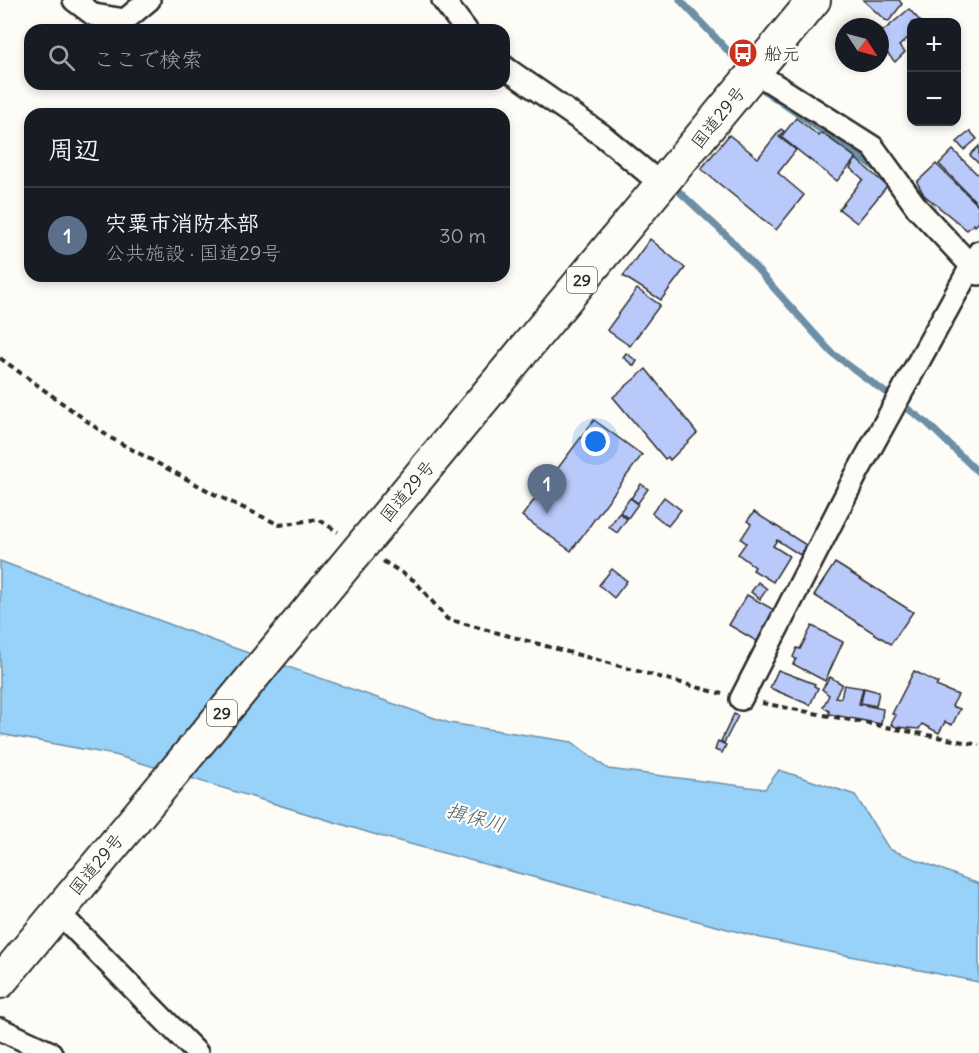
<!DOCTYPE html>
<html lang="ja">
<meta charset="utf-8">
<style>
:root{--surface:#171b24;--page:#20242c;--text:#f1f3f6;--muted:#9ea1a6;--line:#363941;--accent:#0f766e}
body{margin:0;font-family:Delius,"Klee One",sans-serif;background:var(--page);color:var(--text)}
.controls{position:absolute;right:18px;top:18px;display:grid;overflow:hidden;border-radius:12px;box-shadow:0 3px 9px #0003}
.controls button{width:54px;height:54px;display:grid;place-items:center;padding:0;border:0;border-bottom:2px solid var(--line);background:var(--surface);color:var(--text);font:30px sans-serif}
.compass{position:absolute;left:835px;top:18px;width:54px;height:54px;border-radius:50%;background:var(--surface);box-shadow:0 3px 9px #0003;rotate:126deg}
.you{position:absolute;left:596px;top:442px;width:21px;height:21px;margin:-15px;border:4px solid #fff;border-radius:50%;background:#1a73e8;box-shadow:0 0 0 9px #1a73e833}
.badge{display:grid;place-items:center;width:39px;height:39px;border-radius:50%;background:var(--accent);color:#fff;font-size:20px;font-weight:700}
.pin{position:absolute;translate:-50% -50px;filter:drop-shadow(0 2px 3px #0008)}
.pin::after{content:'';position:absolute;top:32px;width:21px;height:18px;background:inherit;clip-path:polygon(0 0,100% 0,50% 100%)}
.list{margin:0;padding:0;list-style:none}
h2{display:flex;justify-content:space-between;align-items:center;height:78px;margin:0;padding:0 24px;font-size:26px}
h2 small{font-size:20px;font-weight:400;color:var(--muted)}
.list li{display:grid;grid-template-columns:39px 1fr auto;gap:18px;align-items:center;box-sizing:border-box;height:96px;padding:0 24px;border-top:2px solid var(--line)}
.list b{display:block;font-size:22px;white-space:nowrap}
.list p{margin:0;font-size:20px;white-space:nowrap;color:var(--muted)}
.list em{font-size:20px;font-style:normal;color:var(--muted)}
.icon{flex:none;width:33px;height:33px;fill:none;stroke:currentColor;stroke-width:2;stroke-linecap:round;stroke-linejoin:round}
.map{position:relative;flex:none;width:979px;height:1053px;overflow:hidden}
.search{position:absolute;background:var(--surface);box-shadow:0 3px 9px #0003;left:24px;top:24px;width:486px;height:66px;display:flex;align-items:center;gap:15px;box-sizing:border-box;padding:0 21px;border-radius:18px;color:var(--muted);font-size:22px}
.panel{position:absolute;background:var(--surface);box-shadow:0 3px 9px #0003;left:24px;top:108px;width:486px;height:174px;border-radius:18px}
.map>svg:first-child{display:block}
.water{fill:#98d2f8;stroke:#6c8fa6;stroke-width:1.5}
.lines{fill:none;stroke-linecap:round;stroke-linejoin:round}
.stream{stroke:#6c8fa6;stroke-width:7}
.building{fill:#b9c9f9;stroke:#2b2b2b;stroke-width:1.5}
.minor-casing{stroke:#2b2b2b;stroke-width:26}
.highway-casing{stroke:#2b2b2b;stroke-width:36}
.path{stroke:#2b2b2b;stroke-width:4;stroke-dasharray:6 4.5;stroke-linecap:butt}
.minor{stroke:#fdfcf7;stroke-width:21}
.highway{stroke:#fdfcf7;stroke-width:32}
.labels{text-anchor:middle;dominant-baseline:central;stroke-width:4.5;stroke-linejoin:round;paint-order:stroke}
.shield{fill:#fdfcf7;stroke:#6a6a68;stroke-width:1.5}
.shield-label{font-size:16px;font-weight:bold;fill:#2b2b2b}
.poi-label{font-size:18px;fill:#2b2b2b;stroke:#fdfcf7;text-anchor:start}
.street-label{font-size:18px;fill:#2b2b2b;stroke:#fdfcf7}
.water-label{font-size:20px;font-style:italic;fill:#4c5d68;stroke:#fdfcf7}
</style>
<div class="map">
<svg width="979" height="1053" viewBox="0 0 979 1053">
<rect width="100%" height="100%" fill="#fdfcf7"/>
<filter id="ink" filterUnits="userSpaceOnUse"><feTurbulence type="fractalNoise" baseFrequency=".0167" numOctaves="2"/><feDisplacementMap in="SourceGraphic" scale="12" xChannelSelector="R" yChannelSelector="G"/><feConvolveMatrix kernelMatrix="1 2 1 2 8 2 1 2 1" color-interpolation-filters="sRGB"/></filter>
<g filter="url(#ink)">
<path class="water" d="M0 561 220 643 449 723 572 742 608 769 765 789 779 770 855 795 889 849 979 884V982L761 938 380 836 115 755 0 734Z"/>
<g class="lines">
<g class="stream">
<path d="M680 0 745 69"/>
<path d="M504 53 515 63"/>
<path d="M759 84 766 92 881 172"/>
<path d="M671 184 730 239 832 353 927 423 979 473"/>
</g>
</g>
<g class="building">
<path d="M863 0H899L902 4 889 21 885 20Z"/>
<path d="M909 9 921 22H912V40L908 38 899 46 905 52 895 62 880 45V28L883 31Z"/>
<path d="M796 118 819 136 822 133 856 158 837 181 781 137Z"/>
<path d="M781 129 784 131 779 137 796 150 778 173 804 195 776 230 701 169 729 135 758 158Z"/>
<path d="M970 131 977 139 964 150 957 142Z"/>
<path d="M979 146V164L970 155Z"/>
<path d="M953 150 979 176V205L939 164Z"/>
<path d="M856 159 887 186 857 223 839 209 863 179 850 168Z"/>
<path d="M936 164 979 206V222L975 226 974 224 967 230 924 195 917 182Z"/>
<path d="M650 239 685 268 661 300 623 276Z"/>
<path d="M637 289 660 305 630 346 607 330Z"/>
<path d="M626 353 637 361 634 366 623 357Z"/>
<path d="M646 369 697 433 670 460 668 457 665 459 613 397Z"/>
<path d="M594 420 642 455 571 551 522 516Z"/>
<path d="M641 484 648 489 638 503 631 498Z"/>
<path d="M664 497 681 510 668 526 652 513Z"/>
<path d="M630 498 638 504 628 518 620 512Z"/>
<path d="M754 512 806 545 800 555 777 540 773 546 789 556 773 582 753 570 755 567 738 554 746 543 741 539 751 524 747 521Z"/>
<path d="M619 513 627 519 617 533 609 527Z"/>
<path d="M835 563 913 612 891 644 814 595Z"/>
<path d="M612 569 627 581 614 598 599 585Z"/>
<path d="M758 582 767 589 760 599 751 592Z"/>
<path d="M747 595 776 611 758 642 729 625Z"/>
<path d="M812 626 843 642 825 681 793 664 796 659 793 657 797 648 800 649Z"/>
<path d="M778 670 815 684 814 686 818 688 810 705 770 688Z"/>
<path d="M914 671 938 683 936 686 958 695 952 706 960 709 952 725 945 722 939 733 922 724 919 729 896 727 891 724 896 715 892 714Z"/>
<path d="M830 677 842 684 835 697 841 698 844 685 863 688 859 704 883 709 881 724 829 714V711L823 707 829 695 822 689Z"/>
<path d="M864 688 879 692 876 706 861 703Z"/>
<path d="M734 714 738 716 724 743 721 741Z"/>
<path d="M718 741 726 745 722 753 715 750Z"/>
</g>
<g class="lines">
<g class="minor-casing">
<g id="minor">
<path d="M74 0 94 15 125 20 149 0"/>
<path d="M443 0 466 30"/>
<path d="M504 67 602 135 662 185"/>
<path d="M755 72 873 147 918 209 979 274"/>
<path d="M741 699 856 475 979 252"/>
<path d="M57 911 197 1053"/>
<path d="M0 1029 51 1053"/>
</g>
</g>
<g class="highway-casing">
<path id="highway" d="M0 982 814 0"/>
</g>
<g class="path">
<path d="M0 358 109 437 218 496 280 525 318 519 338 532"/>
<path d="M383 561 415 581 447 619 722 694"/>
<path d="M762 703 979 745"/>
</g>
<use href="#minor" class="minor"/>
<use href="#highway" class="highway"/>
</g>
</g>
<defs>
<g id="bus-disc" transform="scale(1.5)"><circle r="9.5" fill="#c8321e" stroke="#fdfcf7"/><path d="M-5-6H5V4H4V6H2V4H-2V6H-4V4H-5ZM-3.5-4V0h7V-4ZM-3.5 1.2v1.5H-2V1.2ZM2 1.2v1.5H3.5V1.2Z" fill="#fff"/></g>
</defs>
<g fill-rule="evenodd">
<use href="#bus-disc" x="743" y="53"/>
</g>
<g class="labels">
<g class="shield">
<rect x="567" y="267" width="30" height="26" rx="4.5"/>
<rect x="207" y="700" width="30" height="26" rx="4.5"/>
</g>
<g class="shield-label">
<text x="582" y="280">29</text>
<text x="222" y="713">29</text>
</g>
<g class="poi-label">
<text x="764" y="53">船元</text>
</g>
<g class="street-label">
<text transform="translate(718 117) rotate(-51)">国道29号</text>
<text transform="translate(407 491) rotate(-50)">国道29号</text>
<text transform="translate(96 864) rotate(-50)">国道29号</text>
</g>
<g class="water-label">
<text transform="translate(476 817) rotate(16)">揖保川</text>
</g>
</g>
</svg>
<div class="controls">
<button>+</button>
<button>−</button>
</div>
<svg class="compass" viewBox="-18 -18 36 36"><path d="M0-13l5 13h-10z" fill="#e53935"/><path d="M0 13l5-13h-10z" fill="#9ea1a6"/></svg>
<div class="you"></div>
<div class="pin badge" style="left:547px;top:514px;background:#5c6f8a">1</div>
<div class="search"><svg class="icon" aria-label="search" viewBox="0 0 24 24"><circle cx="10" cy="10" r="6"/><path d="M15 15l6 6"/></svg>ここで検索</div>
<section class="panel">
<h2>周辺<small></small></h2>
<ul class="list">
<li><span class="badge" style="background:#5c6f8a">1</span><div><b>宍粟市消防本部</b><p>公共施設 · 国道29号</p></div><em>30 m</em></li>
</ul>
</section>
</div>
